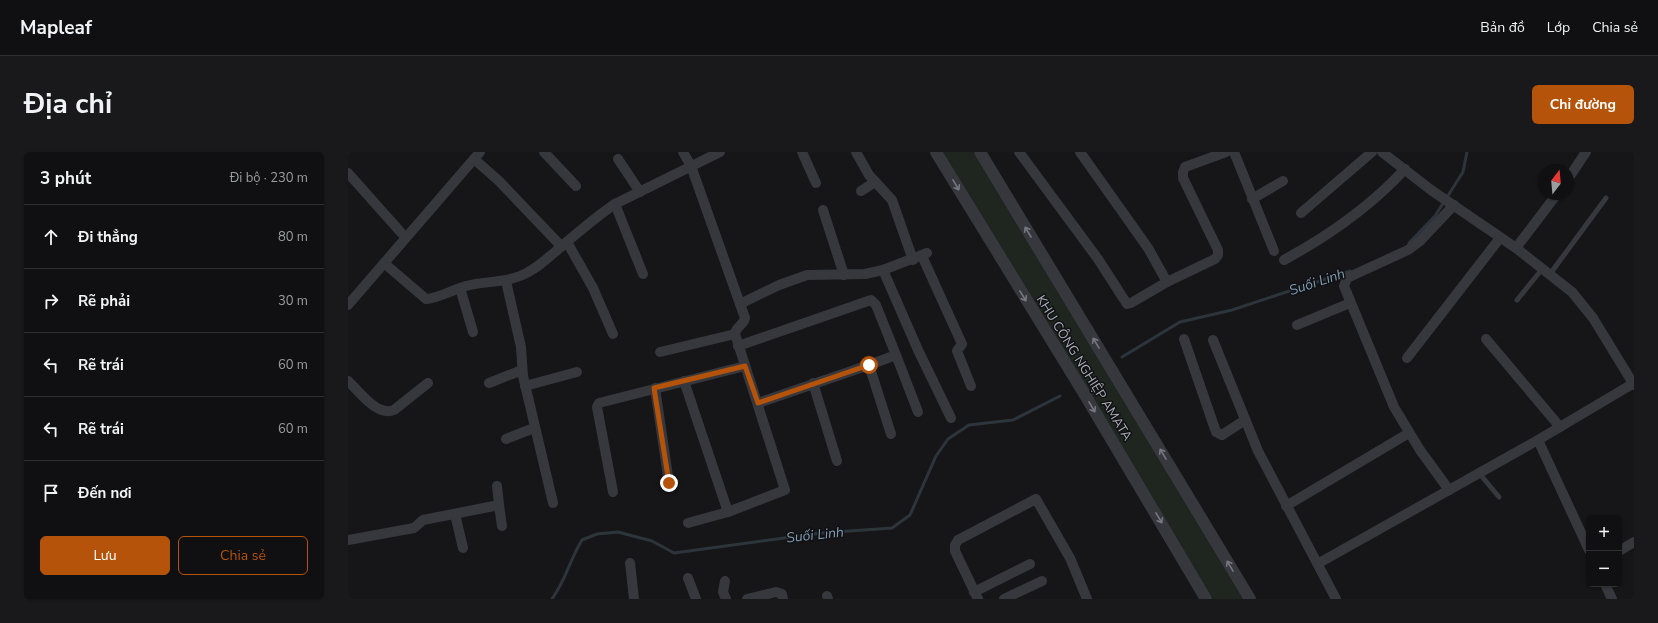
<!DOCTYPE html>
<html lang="vi">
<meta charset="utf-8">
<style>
:root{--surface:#101012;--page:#19191b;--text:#f1f3f6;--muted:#9c9d9f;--line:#303032;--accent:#b45309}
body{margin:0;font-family:"Nunito Sans",sans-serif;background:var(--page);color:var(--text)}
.controls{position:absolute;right:12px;bottom:12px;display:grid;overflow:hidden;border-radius:6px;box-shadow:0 1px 3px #0004}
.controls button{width:36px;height:36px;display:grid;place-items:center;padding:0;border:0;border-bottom:1px solid var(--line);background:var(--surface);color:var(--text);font:20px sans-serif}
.compass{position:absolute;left:1190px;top:12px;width:36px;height:36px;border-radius:50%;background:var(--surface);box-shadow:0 1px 3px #0004;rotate:16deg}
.stop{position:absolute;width:12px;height:12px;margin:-9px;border:3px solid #b45309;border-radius:50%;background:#fff}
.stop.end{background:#b45309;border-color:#fff;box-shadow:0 1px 4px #0008}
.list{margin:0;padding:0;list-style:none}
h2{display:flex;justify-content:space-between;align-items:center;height:52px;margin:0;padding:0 16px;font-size:17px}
h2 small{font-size:13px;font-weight:400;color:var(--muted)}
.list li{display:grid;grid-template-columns:26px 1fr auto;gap:12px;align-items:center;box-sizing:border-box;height:64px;padding:0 16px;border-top:1px solid var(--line)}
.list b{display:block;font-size:15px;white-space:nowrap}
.list em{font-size:13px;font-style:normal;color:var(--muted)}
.actions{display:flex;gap:8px;padding:12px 16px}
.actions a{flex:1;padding:9px 0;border:1px solid var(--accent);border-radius:6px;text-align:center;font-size:14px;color:var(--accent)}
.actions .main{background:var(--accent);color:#fff}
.icon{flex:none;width:22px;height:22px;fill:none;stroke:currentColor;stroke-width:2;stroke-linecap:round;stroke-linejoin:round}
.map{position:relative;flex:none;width:1286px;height:447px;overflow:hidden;border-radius:6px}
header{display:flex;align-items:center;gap:24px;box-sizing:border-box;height:56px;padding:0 20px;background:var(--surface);border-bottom:1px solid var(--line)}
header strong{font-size:19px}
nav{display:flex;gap:22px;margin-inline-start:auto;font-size:14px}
.intro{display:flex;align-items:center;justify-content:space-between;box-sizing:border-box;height:96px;padding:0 24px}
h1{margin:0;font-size:28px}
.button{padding:10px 18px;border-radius:6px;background:var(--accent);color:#fff;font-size:14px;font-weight:700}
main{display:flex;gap:24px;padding:0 24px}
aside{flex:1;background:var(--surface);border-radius:6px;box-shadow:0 1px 3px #0004}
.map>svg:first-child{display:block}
.green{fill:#1e261f}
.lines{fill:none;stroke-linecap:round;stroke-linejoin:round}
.stream{stroke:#2c353c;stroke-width:3}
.service{stroke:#37383d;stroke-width:5}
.minor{stroke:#37383d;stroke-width:10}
.tertiary{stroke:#37383d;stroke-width:12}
.oneway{stroke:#757881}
.route{stroke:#b45309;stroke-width:5}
.labels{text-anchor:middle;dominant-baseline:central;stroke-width:3;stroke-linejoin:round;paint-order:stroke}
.street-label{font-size:13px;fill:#a8adb8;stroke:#111113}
.water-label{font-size:14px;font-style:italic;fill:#7f9bb3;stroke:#111113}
</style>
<header>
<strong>Mapleaf</strong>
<nav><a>Bản đồ</a><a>Lớp</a><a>Chia sẻ</a></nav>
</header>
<div class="intro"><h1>Địa chỉ</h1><a class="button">Chỉ đường</a></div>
<main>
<aside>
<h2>3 phút<small>Đi bộ · 230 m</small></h2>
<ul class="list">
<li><svg class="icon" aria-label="ahead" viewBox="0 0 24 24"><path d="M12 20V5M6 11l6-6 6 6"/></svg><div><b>Đi thẳng</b></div><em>80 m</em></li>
<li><svg class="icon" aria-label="right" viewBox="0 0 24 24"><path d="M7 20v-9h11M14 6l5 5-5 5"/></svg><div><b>Rẽ phải</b></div><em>30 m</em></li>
<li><svg class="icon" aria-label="left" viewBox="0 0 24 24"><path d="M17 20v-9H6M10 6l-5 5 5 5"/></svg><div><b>Rẽ trái</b></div><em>60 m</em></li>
<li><svg class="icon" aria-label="left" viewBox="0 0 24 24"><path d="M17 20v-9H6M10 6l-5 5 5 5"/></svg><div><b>Rẽ trái</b></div><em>60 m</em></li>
<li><svg class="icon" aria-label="arrive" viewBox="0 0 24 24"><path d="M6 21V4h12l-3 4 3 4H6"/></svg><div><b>Đến nơi</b></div></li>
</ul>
<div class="actions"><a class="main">Lưu</a><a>Chia sẻ</a></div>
</aside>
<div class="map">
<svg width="1286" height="447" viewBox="0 0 1286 447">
<rect width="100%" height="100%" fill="#161618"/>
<path class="green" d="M595 0H625L895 447H865L735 230Z"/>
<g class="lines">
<g class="stream">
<path d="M1061 91 1087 64 1115 20 1119 0"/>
<path d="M774 205 832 170 884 158 1002 119"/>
<path d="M204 447C218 428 222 407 234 388L249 382 270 380 304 389 326 401 473 381 544 376 562 363 588 304 600 287 621 273 665 268 712 244"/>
</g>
<g class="service">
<path d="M1202 122 1258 46"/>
<path d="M1169 148 1195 116"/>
<path d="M1131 321 1151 345"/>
</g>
<g class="minor">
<path d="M196 0 228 34"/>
<path d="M335 0 343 14 397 166C396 173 388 174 387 182L437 338 380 360 340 371"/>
<path d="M454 0 468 31"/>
<path d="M508 0 521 23 544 48 565 108"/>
<path d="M671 0 750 107 779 152 783 151 819 130 867 107 870 103V98L835 26V20L837 15 878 0"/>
<path d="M732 0 800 96 819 130"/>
<path d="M886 0 926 99"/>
<path d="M1034 0 1083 38 1168 96 1224 140 1245 166 1286 233"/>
<path d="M126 7 151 29 213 94"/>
<path d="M270 7 292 40"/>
<path d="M0 21 57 85"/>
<path d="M1220 27 1238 0"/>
<path d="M513 39 527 30"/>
<path d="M904 47 935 29"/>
<path d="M267 52 295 122"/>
<path d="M475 58 496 123"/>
<path d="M953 61 1024 0"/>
<path d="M219 90 245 136 265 182"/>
<path d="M1168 96 1209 42"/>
<path d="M574 104 614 192 609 199 623 234"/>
<path d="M936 108C982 83 1022 55 1057 17"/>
<path d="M36 111 78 147C88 147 107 137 118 134 136 129 155 131 172 124 186 119 196 109 207 100 227 83 246 66 267 52L372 0"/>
<path d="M535 118 570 198 603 266"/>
<path d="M158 129 173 195 175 224 205 351"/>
<path d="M112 136 125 180"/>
<path d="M392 152 431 133 459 123 517 122 535 118 579 101"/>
<path d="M0 153 132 0"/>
<path d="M949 173 1002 151"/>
<path d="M836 187 868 280 874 283 897 268"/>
<path d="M1138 187 1212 275"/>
<path d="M865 188 910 299 988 447"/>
<path d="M390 194 523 148 528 153 548 203 521 213"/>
<path d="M312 200 387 182"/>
<path d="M548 203 570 260"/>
<path d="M1059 206 1152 86"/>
<path d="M0 229C11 239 29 265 46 258L80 231"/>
<path d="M336 229 380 360"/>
<path d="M141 231 174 218"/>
<path d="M465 231 489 309"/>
<path d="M177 234 229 220"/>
<path d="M307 236 321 331"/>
<path d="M410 251 521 213 543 282"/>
<path d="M158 287 186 276"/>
<path d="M1190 288 1241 398"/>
<path d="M1101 338 1072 298 1046 255 996 134 999 126 1060 98 1072 89 1106 53"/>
<path d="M265 340 249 255 251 251 397 214"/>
<path d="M151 353 154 374"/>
<path d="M938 354 1061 281"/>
<path d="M107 362 115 396"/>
<path d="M0 388 66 376 75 368 151 353 149 334"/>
<path d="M1271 399 1286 390"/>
<path d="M282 411 286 447"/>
<path d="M971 411 1190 288 1286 231"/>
<path d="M340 426 348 447"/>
<path d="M377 429 375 440 378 447"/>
<path d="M1257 432 1264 447"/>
<path d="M626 440 682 412"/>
<path d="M479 444 480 447"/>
<path d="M399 447 428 440 434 442 435 447"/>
<path d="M630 447 607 399V393L610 388 688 347 722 406 739 447"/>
<path d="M656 447 694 429"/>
</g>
<g class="tertiary">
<path d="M588 0 734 238 858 447"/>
<path d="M632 0 902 447"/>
</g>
</g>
<defs><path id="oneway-shaft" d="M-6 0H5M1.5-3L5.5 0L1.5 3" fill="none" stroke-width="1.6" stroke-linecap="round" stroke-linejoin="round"/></defs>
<g class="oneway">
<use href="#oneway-shaft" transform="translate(608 33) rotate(59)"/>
<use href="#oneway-shaft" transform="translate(680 80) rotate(-121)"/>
<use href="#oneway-shaft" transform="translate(675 144) rotate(58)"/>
<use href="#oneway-shaft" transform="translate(748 191) rotate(-121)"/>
<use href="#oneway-shaft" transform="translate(744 255) rotate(59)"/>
<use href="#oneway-shaft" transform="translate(815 302) rotate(-121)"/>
<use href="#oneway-shaft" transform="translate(811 366) rotate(59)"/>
<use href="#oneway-shaft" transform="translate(882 414) rotate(-121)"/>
</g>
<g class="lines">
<path class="route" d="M321 331 306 236 397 214 410 251 521 213"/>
</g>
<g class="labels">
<g class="street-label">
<text transform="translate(736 216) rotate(58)">KHU CÔNG NGHIỆP AMATA</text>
</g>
<g class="water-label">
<text transform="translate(969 130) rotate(-18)">Suối Linh</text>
<text transform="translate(467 383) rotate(-6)">Suối Linh</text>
</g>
</g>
</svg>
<div class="controls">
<button>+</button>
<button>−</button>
</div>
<svg class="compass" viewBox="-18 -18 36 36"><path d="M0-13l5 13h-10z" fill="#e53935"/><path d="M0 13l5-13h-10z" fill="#9c9d9f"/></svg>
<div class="stop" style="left:521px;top:213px"></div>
<div class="stop end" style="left:321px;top:331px"></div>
</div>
</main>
